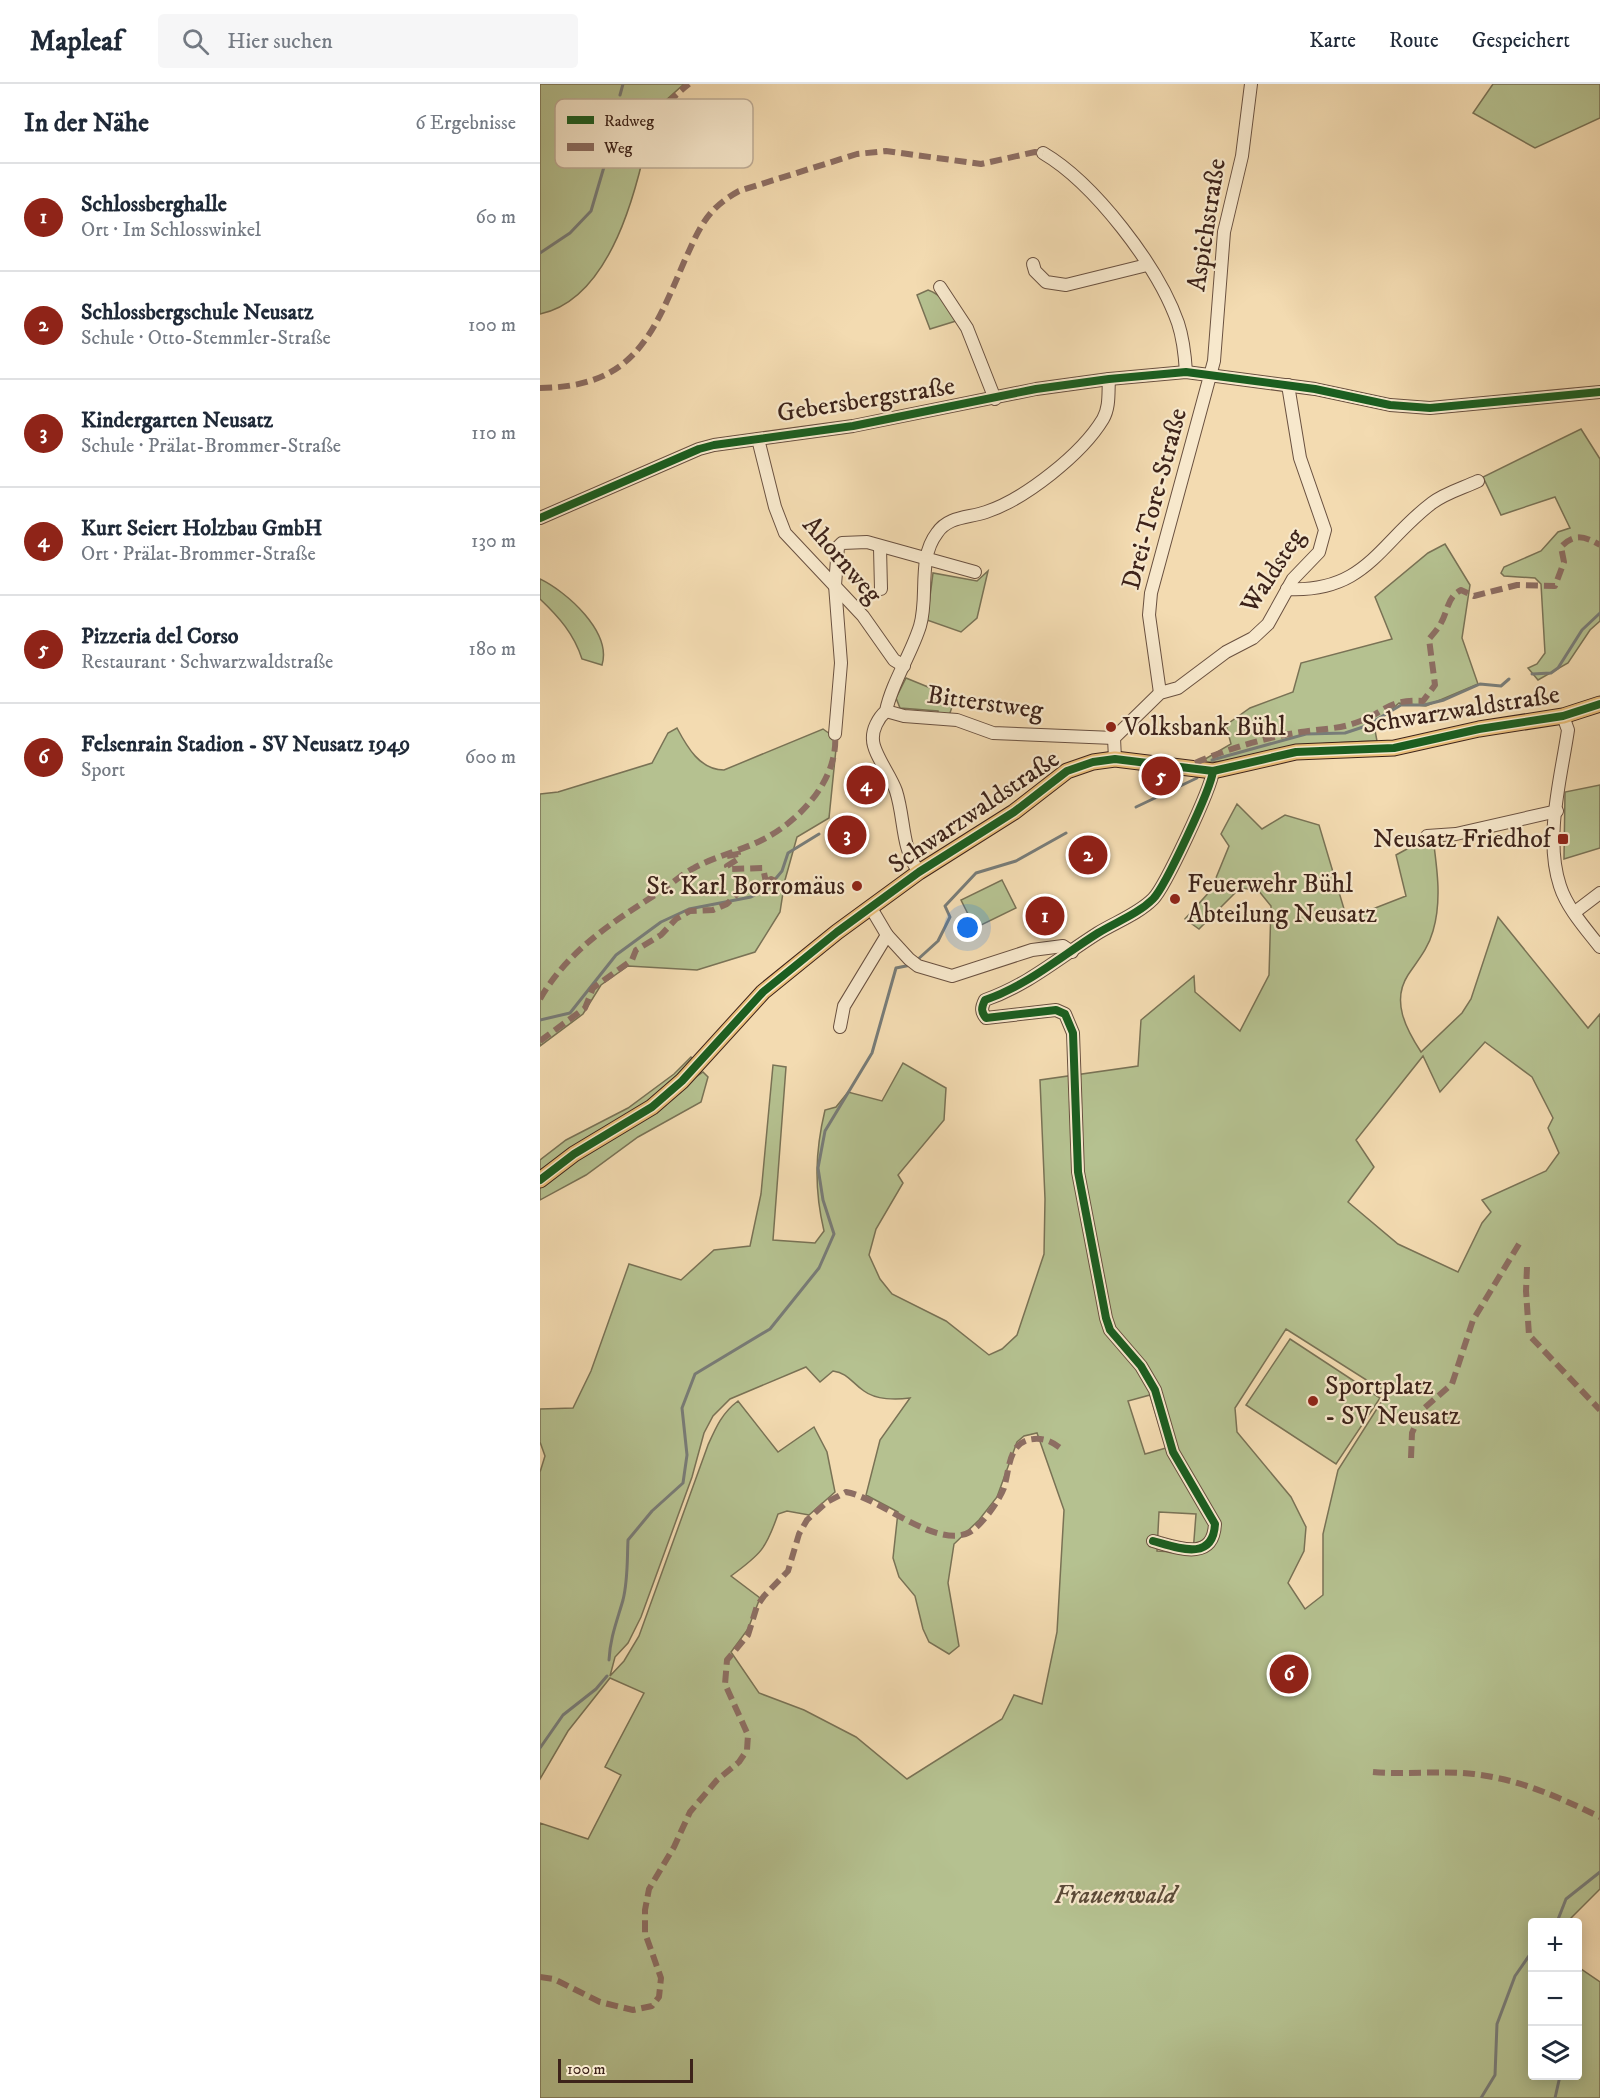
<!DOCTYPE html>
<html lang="de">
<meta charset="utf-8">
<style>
:root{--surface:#fff;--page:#f6f6f7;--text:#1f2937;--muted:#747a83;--line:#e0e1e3;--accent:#8f2418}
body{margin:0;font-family:"IM FELL DW Pica",serif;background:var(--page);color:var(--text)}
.controls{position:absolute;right:18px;bottom:18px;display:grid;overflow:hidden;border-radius:6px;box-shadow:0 3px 15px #0003}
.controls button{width:54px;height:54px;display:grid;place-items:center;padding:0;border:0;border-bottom:2px solid var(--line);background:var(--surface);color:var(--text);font:30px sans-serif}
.scale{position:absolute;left:18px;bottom:15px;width:135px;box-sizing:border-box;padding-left:6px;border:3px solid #3d231a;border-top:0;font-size:16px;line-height:21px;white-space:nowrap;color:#3d231a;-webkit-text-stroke:4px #f7e8cc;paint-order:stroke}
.you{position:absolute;left:428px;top:844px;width:21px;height:21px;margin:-15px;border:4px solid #fff;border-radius:50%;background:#1a73e8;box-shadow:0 0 0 9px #1a73e833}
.badge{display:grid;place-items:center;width:39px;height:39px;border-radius:50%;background:var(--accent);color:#fff;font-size:20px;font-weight:700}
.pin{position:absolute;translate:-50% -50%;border:3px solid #fff;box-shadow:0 2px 6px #0006}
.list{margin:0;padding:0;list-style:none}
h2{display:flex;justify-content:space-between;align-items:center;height:78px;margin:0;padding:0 24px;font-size:26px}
h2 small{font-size:20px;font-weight:400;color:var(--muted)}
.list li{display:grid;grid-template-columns:39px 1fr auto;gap:18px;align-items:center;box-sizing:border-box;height:108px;padding:0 24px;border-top:2px solid var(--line)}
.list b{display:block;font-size:22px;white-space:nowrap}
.list p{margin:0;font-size:20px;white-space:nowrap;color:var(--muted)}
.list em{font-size:20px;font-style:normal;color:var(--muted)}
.icon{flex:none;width:33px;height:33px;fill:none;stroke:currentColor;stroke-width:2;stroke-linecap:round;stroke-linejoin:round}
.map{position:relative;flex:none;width:1060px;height:2014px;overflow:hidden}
header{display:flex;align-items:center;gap:36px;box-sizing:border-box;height:84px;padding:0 30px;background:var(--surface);border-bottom:2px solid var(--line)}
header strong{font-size:28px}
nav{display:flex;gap:33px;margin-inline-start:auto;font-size:21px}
.search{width:420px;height:54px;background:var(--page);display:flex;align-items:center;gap:15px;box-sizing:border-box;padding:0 21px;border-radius:6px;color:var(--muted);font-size:22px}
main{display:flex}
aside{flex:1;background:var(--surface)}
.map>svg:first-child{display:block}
.green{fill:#b5c190;stroke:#797255;stroke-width:1.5;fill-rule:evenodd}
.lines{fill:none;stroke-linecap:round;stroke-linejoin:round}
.stream{stroke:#787c78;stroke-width:3}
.minor-casing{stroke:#6a5140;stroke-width:14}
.major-casing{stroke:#3d231a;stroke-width:17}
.minor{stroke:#f7e8cc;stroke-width:12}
.major{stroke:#eabe78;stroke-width:15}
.quiet{stroke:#8d6e63;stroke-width:6;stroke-dasharray:12 6;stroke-linecap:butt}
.cycleway-casing{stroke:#f7e8cc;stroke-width:11}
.cycleway{stroke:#1b5e20;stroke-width:8}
.poi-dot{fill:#8f2418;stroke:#f7e8cc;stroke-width:2}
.labels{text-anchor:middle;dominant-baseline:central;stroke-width:4.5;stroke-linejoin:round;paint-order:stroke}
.street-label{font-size:26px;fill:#3d231a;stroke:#f7e8cc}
.poi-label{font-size:26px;fill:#3d231a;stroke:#f7e8cc;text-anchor:start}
.park-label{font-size:26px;font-style:italic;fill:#5b4a38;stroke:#f7e8cc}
.key{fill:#f7e8cc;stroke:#bfad97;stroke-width:1.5}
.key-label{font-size:16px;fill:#3d231a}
</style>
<header>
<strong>Mapleaf</strong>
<div class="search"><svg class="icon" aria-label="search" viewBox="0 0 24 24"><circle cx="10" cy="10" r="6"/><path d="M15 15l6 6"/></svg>Hier suchen</div>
<nav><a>Karte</a><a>Route</a><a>Gespeichert</a></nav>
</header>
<main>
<aside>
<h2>In der Nähe<small>6 Ergebnisse</small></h2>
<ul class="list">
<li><span class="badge">1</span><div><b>Schlossberghalle</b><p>Ort · Im Schlosswinkel</p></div><em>60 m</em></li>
<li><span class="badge">2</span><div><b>Schlossbergschule Neusatz</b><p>Schule · Otto-Stemmler-Straße</p></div><em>100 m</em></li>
<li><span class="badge">3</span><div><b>Kindergarten Neusatz</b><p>Schule · Prälat-Brommer-Straße</p></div><em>110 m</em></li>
<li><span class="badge">4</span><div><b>Kurt Seiert Holzbau GmbH</b><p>Ort · Prälat-Brommer-Straße</p></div><em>130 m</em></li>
<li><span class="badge">5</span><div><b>Pizzeria del Corso</b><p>Restaurant · Schwarzwaldstraße</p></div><em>180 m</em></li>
<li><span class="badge">6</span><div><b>Felsenrain Stadion - SV Neusatz 1949</b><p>Sport</p></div><em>600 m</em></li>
</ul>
</aside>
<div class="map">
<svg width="1060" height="2014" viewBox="0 0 1060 2014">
<rect width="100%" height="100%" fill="#f3dbb1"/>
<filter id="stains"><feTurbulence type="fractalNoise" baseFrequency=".00333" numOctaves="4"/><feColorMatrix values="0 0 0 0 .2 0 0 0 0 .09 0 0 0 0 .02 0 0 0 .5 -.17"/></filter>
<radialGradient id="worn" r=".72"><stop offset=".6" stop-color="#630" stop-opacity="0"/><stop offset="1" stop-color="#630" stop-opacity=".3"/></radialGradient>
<g class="green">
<path d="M0 0H144L124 18 110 42C98 102 72 215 0 230Z"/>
<path d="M953 0H1060V34L995 64 933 29Z"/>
<path d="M388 206C403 211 409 224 416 237L390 245 377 211Z"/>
<path d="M1041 345 1060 375V537L1050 546 1028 579 998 596 988 584 997 580 1005 569 1001 500 995 494 964 492 961 489 964 483 1001 467 1018 448 1030 444 1015 413 961 431 943 393Z"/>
<path d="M905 460 930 501 922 554 938 600 886 622 859 619 834 641 837 657C805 658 774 659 743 664 715 668 689 680 660 678L691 660 686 641 710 624 753 608 761 579 852 555 835 513 888 469Z"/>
<path d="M448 487 437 534 421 548 387 536 393 489 437 497Z"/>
<path d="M0 495C27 508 72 548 62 581L42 575C34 550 19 533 0 515Z"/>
<path d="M366 594 415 614 409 632 398 630V627L360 624 356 614Z"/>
<path d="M137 644C147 663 160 686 184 686L283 645 297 655 289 734 257 753 245 796 240 828 215 868 157 886 88 882 61 901 43 930 0 962V710L18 708 112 679 128 649Z"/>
<path d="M1060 701V764L1024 775 1025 708Z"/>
<path d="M697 720 722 745 745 731 779 741 807 835 866 812 856 771 887 754H893C897 784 902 817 893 847 888 865 878 876 868 891 851 917 866 945 881 968L922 929 931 915 958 833 1048 944 1060 930V1805L1027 1838H993V1992H1038V1883L1060 1898V2014H0V1739L48 1755 81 1691 65 1683 104 1609 70 1594 28 1647 0 1695V1388L5 1372 0 1358V1325L33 1324 51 1287 89 1180 141 1196 174 1166 210 1162 221 1110 233 981 246 983 233 1156 275 1159 284 1147C274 1105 275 1068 285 1026L296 1023 308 1008 342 1017 363 979 406 1004 404 1036 358 1091 363 1099 336 1145 329 1171 340 1195 352 1210 406 1237 449 1271 462 1265 477 1251 504 1170 505 1115 500 996 598 982 601 936 654 892 655 908 700 947 729 891 731 822 718 806 700 804 659 845 645 835 671 806 689 762 681 750ZM945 958 992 993 1013 1034 1008 1044 1019 1069 1006 1087 942 1116 951 1128 942 1139 918 1188 858 1160 808 1118 834 1083 816 1056 883 972 900 1008ZM746 1245 847 1309 798 1386 783 1450V1511L765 1525 748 1499 764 1467 766 1443 751 1413 697 1348 695 1324ZM266 1283 280 1298 293 1287C308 1289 311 1298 324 1307 336 1316 356 1316 370 1314L340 1356 326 1411 358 1428 353 1474 359 1493 375 1512 383 1545 389 1558 409 1570 419 1562 408 1499 414 1460 439 1436 457 1413 477 1358 484 1352 497 1349 524 1426 517 1548 502 1620 474 1611 462 1635 367 1695 316 1653 264 1626 219 1609 191 1568 208 1545 220 1514 191 1492C221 1470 226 1465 238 1430L247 1427 269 1431 295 1408 287 1368 274 1343 238 1368 198 1317C182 1329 176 1343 168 1361L99 1552 84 1577 70 1592 75 1573 88 1559 101 1533 152 1393 164 1349 173 1332 190 1315ZM610 1311 626 1364 605 1370 588 1317ZM619 1428 656 1430 653 1469 617 1467Z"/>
<path d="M462 796 476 824 435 844 421 816Z"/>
<path d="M151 973 156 977 111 1016 0 1089V1076L26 1056 88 1024 134 990Z"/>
<path d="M163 988 168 993 161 1018 98 1053 46 1091 0 1116V1103Z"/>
<path d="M750 1255 840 1314 796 1380 706 1321Z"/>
</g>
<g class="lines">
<g class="stream">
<path d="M80 11 83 0"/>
<path d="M0 169 30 149 51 127 79 32"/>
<path d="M992 590 1011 589 1018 584 1042 546 1060 529"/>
<path d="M672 676 766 650 805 649 826 642 861 621H884L904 616 940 600 961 602 969 595"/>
<path d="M596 723 657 694"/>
<path d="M376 877 398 857 410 833 405 822 436 789 476 777 526 749"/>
<path d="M0 936 30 929 76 871 121 838 149 825 211 813 227 805 242 787 248 769 279 750"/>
<path d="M69 1576C70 1554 77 1537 83 1516 88 1496 87 1477 88 1456L112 1427 143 1399 147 1371 142 1324 155 1290 230 1245 279 1184 294 1150 283 1116 278 1084 285 1047 332 969 356 884 371 881"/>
<path d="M0 1664 23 1631 56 1605 67 1592"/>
<path d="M1017 1838 1026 1815 1060 1788"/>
<path d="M941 2014 955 1991 957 1940 975 1892 993 1866"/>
<path d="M1015 2014 1020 1992"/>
</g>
<g class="minor-casing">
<g id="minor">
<path d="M503 69C554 99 618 182 638 239 643 254 645 272 646 288"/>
<path d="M493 180 495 187 506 198 526 201 607 181"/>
<path d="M400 203 427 244 455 315"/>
<path d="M218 355 235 423 245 449 323 532 354 576 364 582"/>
<path d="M0 434 159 365 174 361 313 342 496 305 569 295 646 288 775 305 850 321 890 324 1060 308"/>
<path d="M340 464 341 505"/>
<path d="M747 505C826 509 839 459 892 419 905 409 923 404 938 397"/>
<path d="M620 609 609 531 611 509 674 277 684 148 702 72 711 0"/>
<path d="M346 627 364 632 417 636 453 649 574 654"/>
<path d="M1023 632 1028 646C1021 694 1004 754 1020 802 1027 824 1046 845 1060 863"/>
<path d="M295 650 301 579 295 501 298 463 302 459 327 458 435 488"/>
<path d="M575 675 574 654 620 609 638 604 686 568 713 554 728 540 753 495 779 468 785 446 760 374 748 301"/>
<path d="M887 752 916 750 1017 727"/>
<path d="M379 788C361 764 365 735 356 707 351 692 333 669 333 656 332 646 338 634 346 627 352 598 371 571 380 542 389 512 377 475 397 449 408 432 429 434 446 428 485 415 542 370 563 335 570 323 568 308 569 295"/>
<path d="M331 824 347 851 369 875 378 882 412 892 492 866 523 862 532 868"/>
<path d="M1035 828 1060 809"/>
<path d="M300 943 304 922 347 851"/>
<path d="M613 1457C638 1464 673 1478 675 1440L633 1368 615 1306 601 1282 570 1246 566 1234 538 1088 533 949 525 930 516 926 446 934C441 928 441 924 445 916 488 901 520 873 558 849 576 838 598 830 613 815 625 803 671 705 673 687"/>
</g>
</g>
<g class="major-casing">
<path id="major" d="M0 1096 34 1070 112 1023 142 997 223 908 297 848 379 788 474 728 527 687 553 678 575 675 673 687 756 668 854 664 939 645 1023 632 1060 620"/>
</g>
<use href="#minor" class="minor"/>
<use href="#major" class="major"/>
<g class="quiet">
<path d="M110 69C115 35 121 22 149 0"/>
<path d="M0 304C93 303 112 253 144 178 159 145 166 125 199 107L317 70 346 67 441 80 495 68 503 69"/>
<path d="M655 679C690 664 724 654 761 648 778 645 799 645 815 639 847 629 844 615 883 617L895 601 889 555C893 550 898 545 901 539 908 527 907 513 921 506L934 512 977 501 1015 502 1024 478 1021 463C1034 449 1044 452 1060 461"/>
<path d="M187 772 198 770V775L187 782 189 785 223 784 226 798"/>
<path d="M0 915C29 865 73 838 121 807 132 800 142 790 154 784 176 772 200 767 222 756 260 737 299 695 295 650"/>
<path d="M0 957 45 924 53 904 92 876 96 866 121 851 136 835 150 827 173 826 187 820 202 805H215L231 795 240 799"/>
<path d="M987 1183 986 1207 989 1251 1060 1326"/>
<path d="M871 1374 872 1349 882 1326 912 1300 933 1236 979 1160"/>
<path d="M833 1688C867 1691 901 1686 934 1690 982 1696 1018 1713 1060 1733"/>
<path d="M0 1893 14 1895 60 1918 93 1926 112 1922 119 1913 121 1894 105 1849V1826L109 1805 134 1763 150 1728 177 1696 199 1678 207 1666 208 1651 185 1600 187 1576 208 1551 217 1522 224 1512 248 1487 259 1450 267 1436 287 1418 306 1408C340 1414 397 1466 430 1448 442 1441 459 1417 464 1404 470 1384 468 1357 494 1355 506 1354 514 1359 523 1366"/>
</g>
<g class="cycleway-casing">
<g id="cycleway">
<path d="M0 434 159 365 174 361 313 342 496 305 569 295 646 288 775 305 850 321 890 324 1060 308"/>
<path d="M0 1096 34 1070 112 1023 142 997 223 908 297 848 379 788 474 728 527 687 553 678 575 675 673 687 756 668 854 664 939 645 1023 632 1060 620"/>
<path d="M613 1457C638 1464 673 1478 675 1440L633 1368 615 1306 601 1282 570 1246 566 1234 538 1088 533 949 525 930 516 926 446 934C441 928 441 924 445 916 488 901 520 873 558 849 576 838 598 830 613 815 625 803 671 705 673 687"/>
</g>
</g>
<use href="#cycleway" class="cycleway"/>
</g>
<g class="poi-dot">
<circle cx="571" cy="643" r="6"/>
<rect x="1017" y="749" width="12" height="12" rx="3"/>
<circle cx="317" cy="802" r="6"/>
<circle cx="635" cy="815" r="6"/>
<circle cx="773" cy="1317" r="6"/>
</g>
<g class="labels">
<g class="street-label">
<text transform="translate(667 141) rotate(-81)">Aspichstraße</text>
<text transform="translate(326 316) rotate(-9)">Gebersbergstraße</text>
<text transform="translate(615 415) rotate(-75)">Drei-Tore-Straße</text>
<text transform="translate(302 476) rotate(49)">Ahornweg</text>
<text transform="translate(733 487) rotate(-57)">Waldsteg</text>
<text transform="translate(445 619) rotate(8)">Bitterstweg</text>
<text transform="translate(921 626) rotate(-9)">Schwarzwaldstraße</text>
<text transform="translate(434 728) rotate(-34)">Schwarzwaldstraße</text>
</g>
<g class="poi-label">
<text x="583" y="643">Volksbank Bühl</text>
<text x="1011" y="755" text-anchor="end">Neusatz Friedhof</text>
<text x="647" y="800">Feuerwehr Bühl<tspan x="647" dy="30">Abteilung Neusatz</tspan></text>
<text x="305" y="802" text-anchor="end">St. Karl Borromäus</text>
<text x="785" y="1302">Sportplatz<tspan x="785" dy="30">- SV Neusatz</tspan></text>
</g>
<g class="park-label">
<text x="575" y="1811">Frauenwald</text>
</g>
</g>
<rect x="15" y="15" width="198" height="69" rx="9" class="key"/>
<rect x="27" y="32" width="27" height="8" fill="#1b5e20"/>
<rect x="27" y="59" width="27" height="8" fill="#8d6e63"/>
<g class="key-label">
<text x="64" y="42">Radweg</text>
<text x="64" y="69">Weg</text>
</g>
<rect width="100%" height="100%" filter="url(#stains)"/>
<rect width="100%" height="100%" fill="url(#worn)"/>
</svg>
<div class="controls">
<button>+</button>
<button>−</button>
<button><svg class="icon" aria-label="layers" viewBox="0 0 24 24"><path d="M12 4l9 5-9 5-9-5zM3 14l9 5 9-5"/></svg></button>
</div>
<div class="scale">100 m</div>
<div class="you"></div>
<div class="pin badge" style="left:505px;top:832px">1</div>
<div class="pin badge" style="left:548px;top:771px">2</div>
<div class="pin badge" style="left:307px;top:751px">3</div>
<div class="pin badge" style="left:326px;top:701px">4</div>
<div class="pin badge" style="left:621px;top:692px">5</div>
<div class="pin badge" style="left:749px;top:1590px">6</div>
</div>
</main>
